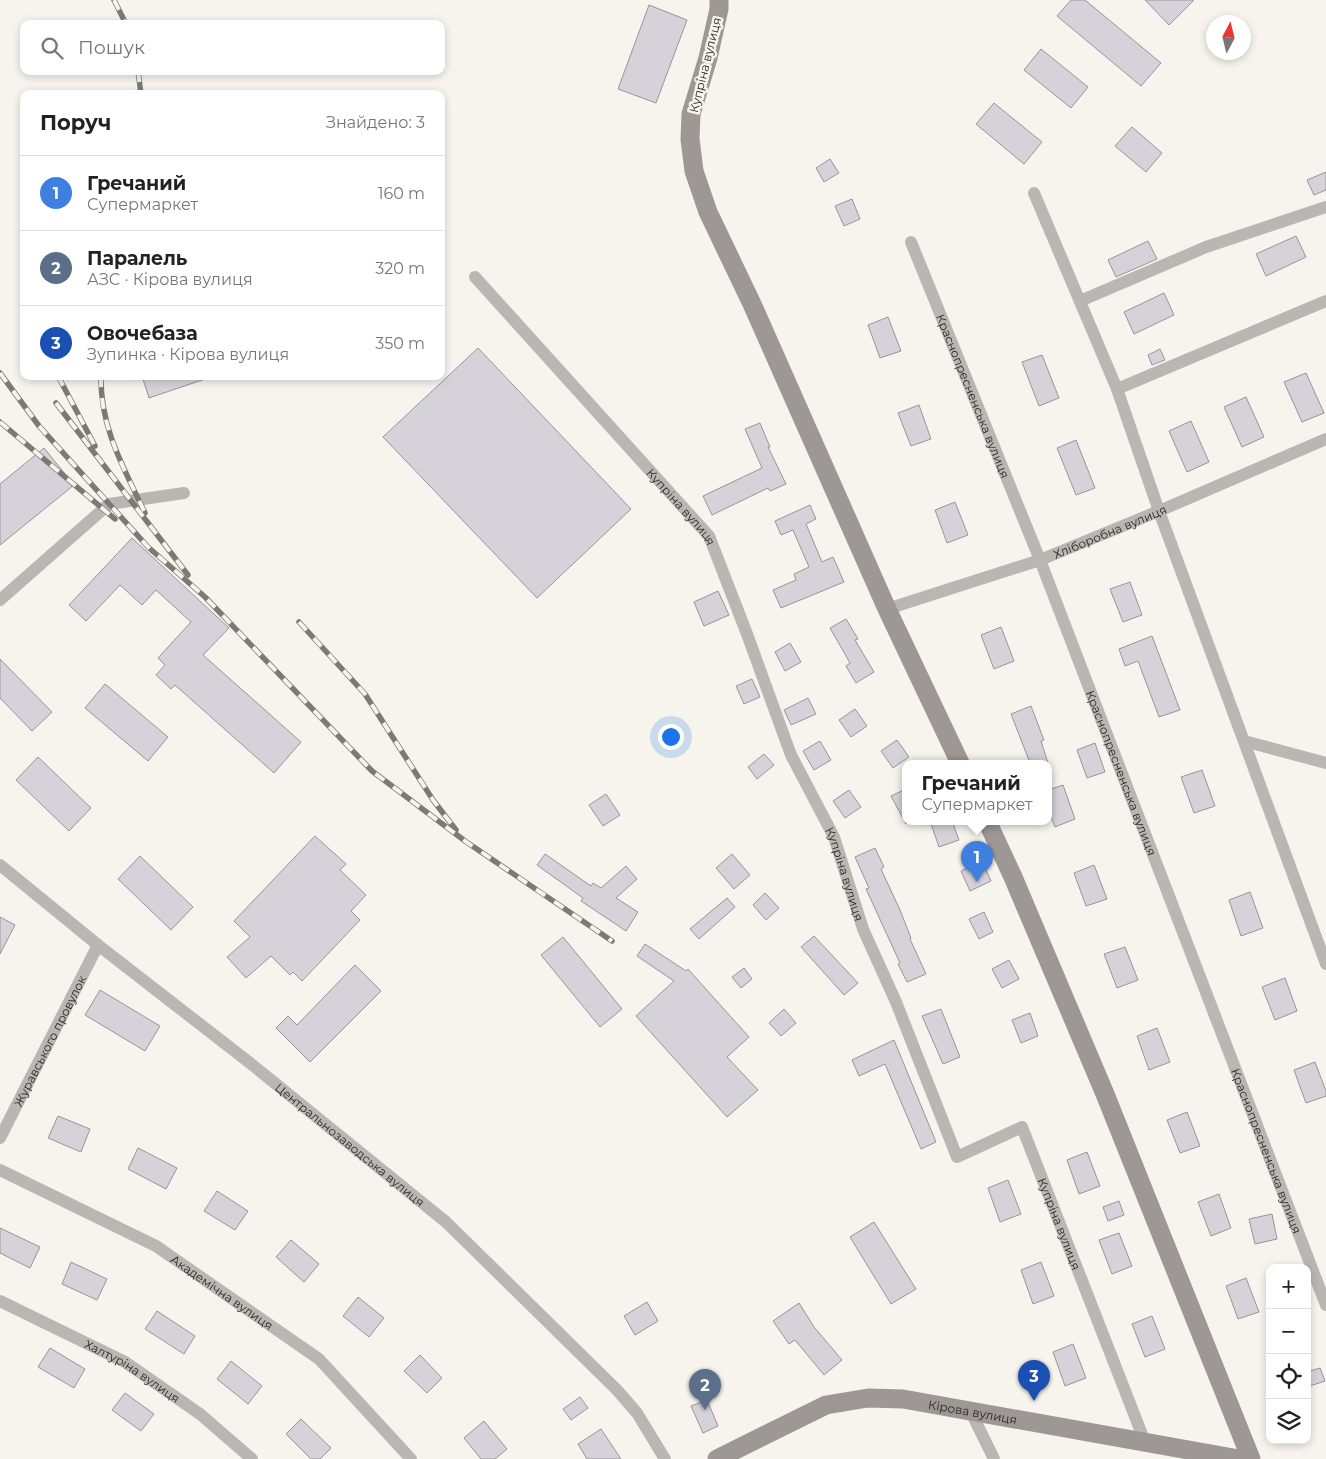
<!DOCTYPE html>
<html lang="uk">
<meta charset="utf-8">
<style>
:root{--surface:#fff;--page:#f6f6f6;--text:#222;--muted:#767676;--line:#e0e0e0;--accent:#8b1c7f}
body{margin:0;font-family:Montserrat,sans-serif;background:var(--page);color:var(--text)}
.controls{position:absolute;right:15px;bottom:15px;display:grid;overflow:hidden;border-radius:10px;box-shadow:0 2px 8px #0003}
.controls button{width:45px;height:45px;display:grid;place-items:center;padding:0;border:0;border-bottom:1px solid var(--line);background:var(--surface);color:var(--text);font:25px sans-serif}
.compass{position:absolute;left:1206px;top:15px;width:45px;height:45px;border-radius:50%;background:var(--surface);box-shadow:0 2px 8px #0003;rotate:7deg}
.you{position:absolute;left:670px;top:736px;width:18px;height:18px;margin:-12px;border:4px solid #fff;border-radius:50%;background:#1a73e8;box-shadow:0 0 0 8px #1a73e833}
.badge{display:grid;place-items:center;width:32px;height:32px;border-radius:50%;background:var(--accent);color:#fff;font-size:16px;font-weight:700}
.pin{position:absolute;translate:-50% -41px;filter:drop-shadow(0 1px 2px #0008)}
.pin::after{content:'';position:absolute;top:26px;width:18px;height:15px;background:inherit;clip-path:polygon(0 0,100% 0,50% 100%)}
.popup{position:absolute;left:902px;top:760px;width:150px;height:65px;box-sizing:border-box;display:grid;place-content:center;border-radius:10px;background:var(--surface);filter:drop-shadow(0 1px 4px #0005);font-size:16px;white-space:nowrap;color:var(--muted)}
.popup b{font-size:19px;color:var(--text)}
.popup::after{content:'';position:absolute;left:50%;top:100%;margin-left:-10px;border:10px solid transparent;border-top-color:var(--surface)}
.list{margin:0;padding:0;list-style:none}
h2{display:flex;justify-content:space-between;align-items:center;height:65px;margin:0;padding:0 20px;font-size:21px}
h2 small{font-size:16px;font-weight:400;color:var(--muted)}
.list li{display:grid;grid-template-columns:32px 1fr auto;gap:15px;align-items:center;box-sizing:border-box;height:75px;padding:0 20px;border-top:1px solid var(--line)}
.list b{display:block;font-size:19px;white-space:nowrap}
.list p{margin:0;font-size:16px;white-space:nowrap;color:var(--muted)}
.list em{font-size:16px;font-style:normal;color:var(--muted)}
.icon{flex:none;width:28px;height:28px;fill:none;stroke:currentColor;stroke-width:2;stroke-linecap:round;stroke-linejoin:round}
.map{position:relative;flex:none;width:1326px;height:1459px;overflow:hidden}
.search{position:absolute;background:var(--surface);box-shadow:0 2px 8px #0003;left:20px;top:20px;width:425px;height:55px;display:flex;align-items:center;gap:12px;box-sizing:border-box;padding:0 18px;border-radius:10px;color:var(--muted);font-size:19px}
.panel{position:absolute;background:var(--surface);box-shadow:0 2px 8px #0003;left:20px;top:90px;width:425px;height:290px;border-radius:10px}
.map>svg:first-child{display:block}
.building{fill:#d6d2da;stroke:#98949b}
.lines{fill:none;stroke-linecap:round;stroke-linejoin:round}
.minor{stroke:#b9b6b4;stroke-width:12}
.secondary{stroke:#9d9795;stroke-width:19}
.rail-casing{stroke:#7c7a75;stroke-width:5.5}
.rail{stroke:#f6f4ec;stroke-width:4;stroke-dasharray:11;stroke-linecap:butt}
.labels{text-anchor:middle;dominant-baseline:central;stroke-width:5;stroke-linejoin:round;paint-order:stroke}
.street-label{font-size:12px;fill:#292825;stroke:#f6f4ec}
</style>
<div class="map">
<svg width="1326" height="1459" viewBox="0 0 1326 1459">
<rect width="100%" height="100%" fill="#f6f4ec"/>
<g class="building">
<path d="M1071 0H1085L1161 63 1141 86 1057 16Z"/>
<path d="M1145 0H1194L1169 25Z"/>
<path d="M649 5 687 20 656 103 618 89Z"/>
<path d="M1041 49 1088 87 1071 108 1024 70Z"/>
<path d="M994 103 1042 142 1024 164 976 124Z"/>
<path d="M1132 127 1162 153 1146 172 1115 146Z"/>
<path d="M830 159 839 173 824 182 816 168Z"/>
<path d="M1326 172V190L1314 195 1307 180Z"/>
<path d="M852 199 860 219 844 226 835 206Z"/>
<path d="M1296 236 1306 257 1266 276 1256 254Z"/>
<path d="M1148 241 1157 259 1116 277 1108 260Z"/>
<path d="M1164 293 1174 315 1134 334 1124 312Z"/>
<path d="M888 317 901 351 880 358 868 325Z"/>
<path d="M478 348 631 509 537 598 383 437Z"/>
<path d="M1160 349 1165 360 1152 365 1148 355Z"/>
<path d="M1042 355 1059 398 1039 406 1022 362Z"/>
<path d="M1306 373 1324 413 1302 422 1284 382Z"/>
<path d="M142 376H207L208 378 149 398Z"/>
<path d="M1246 397 1264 437 1242 447 1224 407Z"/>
<path d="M919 405 931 439 911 446 898 413Z"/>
<path d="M1191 421 1209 462 1187 472 1169 431Z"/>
<path d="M760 423 770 447H768L786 484 770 491 768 488 712 515 703 496 762 468 745 429Z"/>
<path d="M1076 440 1095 488 1076 495 1057 448Z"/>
<path d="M44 448 74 485 0 545V484Z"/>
<path d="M955 502 968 535 947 543 935 510Z"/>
<path d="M810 505 816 519 806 524 822 562 833 557 844 582 781 608 773 590 796 580 794 574 809 567 793 530 781 535 775 521Z"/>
<path d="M132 538 229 628 203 655 301 742 274 773 175 685 171 689 156 675 165 665 158 658 191 622 156 590 142 605 120 585 86 621 69 605Z"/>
<path d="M1130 582 1142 615 1123 622 1110 589Z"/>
<path d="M718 591 729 615 704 626 694 602Z"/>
<path d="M846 619 858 639 855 640 874 672 856 683 846 666 850 663 830 628Z"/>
<path d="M1001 627 1014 661 994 669 981 635Z"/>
<path d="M1152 636 1180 710 1159 717 1138 661 1125 666 1119 649Z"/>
<path d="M790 643 801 662 785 671 775 652Z"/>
<path d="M0 659 52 712 32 731 0 698Z"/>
<path d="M752 679 760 697 744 704 736 686Z"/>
<path d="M105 684 168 737 148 761 85 708Z"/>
<path d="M808 698 816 714 791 725 784 710Z"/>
<path d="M1031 706 1044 740 1041 741 1048 763H1030L1011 714Z"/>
<path d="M855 709 867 726 851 737 839 720Z"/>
<path d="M897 740 909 757 893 768 881 751Z"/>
<path d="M820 741 831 760 814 770 803 751Z"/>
<path d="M1095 743 1105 772 1087 778 1077 750Z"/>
<path d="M764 754 774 765 757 779 748 767Z"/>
<path d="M38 757 91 808 69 831 16 780Z"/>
<path d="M1202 770 1215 806 1194 813 1181 777Z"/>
<path d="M1063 785 1075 819 1055 827 1048 809V790Z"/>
<path d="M906 789V824L891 796Z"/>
<path d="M849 790 861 807 845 818 833 801Z"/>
<path d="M606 794 620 815 603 826 589 805Z"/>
<path d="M930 821H952L959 840 939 847Z"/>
<path d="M315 836 346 864 340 870 366 895 351 911 360 920 302 981 293 972 290 975 271 956 246 978 227 957 250 937 234 921Z"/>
<path d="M875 848 884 867 881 869 900 910 911 938 910 939 926 974 907 982 898 964 900 963 866 889 869 888 855 857Z"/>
<path d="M545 854 591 886 593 883 601 888 626 866 637 879 616 898 638 912 626 931 581 901 583 898 537 865Z"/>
<path d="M732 854 750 875 734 889 716 868Z"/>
<path d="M140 856 193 907 171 930 118 879Z"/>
<path d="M982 861 991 881 970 891 961 871Z"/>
<path d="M1094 865 1107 899 1086 906 1074 873Z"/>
<path d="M1250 892 1263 928 1241 936 1229 900Z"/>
<path d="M765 893 779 908 766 920 753 905Z"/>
<path d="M727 898 735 907 699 939 690 929Z"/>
<path d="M984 912 993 932 979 939 969 919Z"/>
<path d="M0 917 15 925 0 954Z"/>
<path d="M814 936 858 983 844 995 801 947Z"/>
<path d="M563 937 622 1009 600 1027 541 955Z"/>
<path d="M645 944 686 971 688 969 749 1037 727 1057 758 1090 727 1117 636 1016 674 981 637 956Z"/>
<path d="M1125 947 1138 980 1117 988 1104 954Z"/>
<path d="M1009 960 1019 979 1002 988 992 969Z"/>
<path d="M355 965 381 991 310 1062 276 1028 288 1016 297 1025Z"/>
<path d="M744 968 752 979 741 988 732 977Z"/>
<path d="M1285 978 1297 1011 1275 1020 1262 987Z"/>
<path d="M100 990 160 1026 145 1051 85 1015Z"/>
<path d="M784 1009 796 1023 781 1036 769 1023Z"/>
<path d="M941 1009 960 1057 943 1064 922 1016Z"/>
<path d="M1030 1013 1038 1036 1021 1043 1012 1020Z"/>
<path d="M1157 1028 1170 1062 1149 1070 1137 1036Z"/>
<path d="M894 1040 936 1142 921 1149 885 1064 859 1076 852 1060Z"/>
<path d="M1315 1062 1326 1091V1096L1306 1103 1294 1070Z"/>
<path d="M1187 1112 1200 1146 1180 1153 1167 1120Z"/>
<path d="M58 1116 90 1129 81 1152 48 1138Z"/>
<path d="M138 1148 177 1168 166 1189 128 1169Z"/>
<path d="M1087 1152 1100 1186 1079 1194 1067 1160Z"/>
<path d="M1008 1180 1021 1214 1000 1222 988 1188Z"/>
<path d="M217 1191 248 1211 235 1230 204 1211Z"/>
<path d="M1219 1194 1231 1228 1211 1236 1198 1202Z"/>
<path d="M1119 1201 1124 1215 1108 1221 1103 1207Z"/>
<path d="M1272 1214 1277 1239 1255 1244 1249 1219Z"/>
<path d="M874 1222 916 1289 891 1304 850 1237Z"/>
<path d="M0 1228 40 1247 30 1268 0 1253Z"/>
<path d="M1119 1233 1132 1266 1112 1274 1099 1240Z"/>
<path d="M291 1240 319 1264 304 1282 276 1257Z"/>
<path d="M71 1262 107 1279 97 1300 62 1284Z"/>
<path d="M1041 1262 1054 1296 1033 1304 1021 1270Z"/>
<path d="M1246 1278 1259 1312 1238 1319 1226 1286Z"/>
<path d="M358 1297 384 1318 369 1337 343 1316Z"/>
<path d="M647 1302 658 1321 635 1335 624 1316Z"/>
<path d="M799 1303 814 1327 842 1360 824 1375 795 1340 789 1344 773 1321Z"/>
<path d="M157 1311 195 1336 184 1354 145 1329Z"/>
<path d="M1152 1316 1165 1349 1145 1357 1132 1324Z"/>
<path d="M1073 1344 1086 1378 1065 1386 1053 1352Z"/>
<path d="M50 1348 85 1369 74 1388 38 1367Z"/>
<path d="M420 1355 442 1378 427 1393 404 1371Z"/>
<path d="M231 1361 262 1386 248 1404 217 1379Z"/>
<path d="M1320 1368 1325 1381 1307 1387V1372Z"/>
<path d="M125 1393 154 1414 141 1431 112 1410Z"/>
<path d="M580 1397 588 1408 571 1420 563 1409Z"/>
<path d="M707 1400 718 1426 703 1433 691 1406Z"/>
<path d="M301 1419 331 1448 320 1459H311L286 1434Z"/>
<path d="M484 1421 507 1449 495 1459H481L464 1438Z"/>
<path d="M601 1429 621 1459H587L578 1444Z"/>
</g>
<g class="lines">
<g class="minor">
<path d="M1034 193 1117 389 1159 511 1326 964"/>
<path id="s1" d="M911 242 1040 560 1326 1305"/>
<path id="s2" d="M475 277 709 536 747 634 791 755 834 837 863 929 896 1002 957 1157 1022 1127 1145 1442"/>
<path d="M1080 301 1206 247 1326 207"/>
<path d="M1117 389 1326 301"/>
<path d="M0 600 109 504 184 493"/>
<path id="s3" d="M887 609 1040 560 1159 511 1326 439"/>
<path d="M1244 741 1326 763"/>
<path id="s4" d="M0 865 98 945 250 1063 446 1222 617 1390 637 1413 665 1459"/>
<path id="s5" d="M0 1138 98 945"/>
<path id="s6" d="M0 1170 156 1246 319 1359 411 1459"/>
<path id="s7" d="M0 1301 125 1362 200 1414 252 1459"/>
<path d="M971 1412 994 1459"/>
</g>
<g class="secondary">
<path d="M719 0V9L708 58 691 114 690 139 694 171 708 212 752 304 887 609 960 763"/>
<path d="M987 821 1013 877 1105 1094 1251 1459"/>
<path id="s8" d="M717 1459 826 1405 868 1398 903 1399 1239 1459"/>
</g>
<g class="rail-casing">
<g id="rail">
<path d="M114 0 126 24"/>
<path d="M138 71 141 94"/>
<path d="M0 373 39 426 148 547 205 597 372 771 465 841 612 941"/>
<path d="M58 376 95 446"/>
<path d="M101 376C100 428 124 468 145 513"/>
<path d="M56 403 188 575"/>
<path d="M0 422 115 519"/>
<path d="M299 622 365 694 433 800 456 830"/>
</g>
</g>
<use href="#rail" class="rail"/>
</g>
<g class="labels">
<g class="street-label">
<text transform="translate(705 65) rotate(-76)">Купріна вулиця</text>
<text stroke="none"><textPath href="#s1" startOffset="166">Краснопресненська вулиця</textPath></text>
<text stroke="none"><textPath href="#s2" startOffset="309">Купріна вулиця</textPath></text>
<text stroke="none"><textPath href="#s3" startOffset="236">Хліборобна вулиця</textPath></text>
<text stroke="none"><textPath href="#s1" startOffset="571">Краснопресненська вулиця</textPath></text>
<text stroke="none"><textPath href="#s2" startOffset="714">Купріна вулиця</textPath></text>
<text stroke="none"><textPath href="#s5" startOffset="109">Журавського провулок</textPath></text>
<text stroke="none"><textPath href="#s4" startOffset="448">Центральнозаводська вулиця</textPath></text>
<text stroke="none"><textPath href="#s1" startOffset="976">Краснопресненська вулиця</textPath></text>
<text stroke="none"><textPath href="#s2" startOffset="1194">Купріна вулиця</textPath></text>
<text stroke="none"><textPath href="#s6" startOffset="254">Академічна вулиця</textPath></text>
<text stroke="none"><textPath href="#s7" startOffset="150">Халтуріна вулиця</textPath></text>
<text stroke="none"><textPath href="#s8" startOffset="270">Кірова вулиця</textPath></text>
</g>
</g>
</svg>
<div class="controls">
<button>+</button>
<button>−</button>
<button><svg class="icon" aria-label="locate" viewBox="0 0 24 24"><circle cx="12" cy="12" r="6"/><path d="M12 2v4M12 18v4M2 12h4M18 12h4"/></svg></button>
<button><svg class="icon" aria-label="layers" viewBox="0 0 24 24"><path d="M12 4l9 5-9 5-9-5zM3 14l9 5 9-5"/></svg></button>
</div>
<svg class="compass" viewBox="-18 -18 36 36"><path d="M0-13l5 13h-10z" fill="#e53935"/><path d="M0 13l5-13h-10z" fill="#767676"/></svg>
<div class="you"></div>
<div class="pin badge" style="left:977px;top:882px;background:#3f7fe0">1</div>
<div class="popup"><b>Гречаний</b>Супермаркет</div>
<div class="pin badge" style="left:705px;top:1410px;background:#5c6f8a">2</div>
<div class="pin badge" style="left:1034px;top:1401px;background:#1a4fb4">3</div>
<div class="search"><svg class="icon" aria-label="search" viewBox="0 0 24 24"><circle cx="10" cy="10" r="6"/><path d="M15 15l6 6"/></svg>Пошук</div>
<section class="panel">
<h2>Поруч<small>Знайдено: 3</small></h2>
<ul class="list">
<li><span class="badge" style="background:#3f7fe0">1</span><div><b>Гречаний</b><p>Супермаркет</p></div><em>160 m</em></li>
<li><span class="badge" style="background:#5c6f8a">2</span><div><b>Паралель</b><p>АЗС · Кірова вулиця</p></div><em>320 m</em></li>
<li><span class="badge" style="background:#1a4fb4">3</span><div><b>Овочебаза</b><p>Зупинка · Кірова вулиця</p></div><em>350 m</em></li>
</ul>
</section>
</div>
